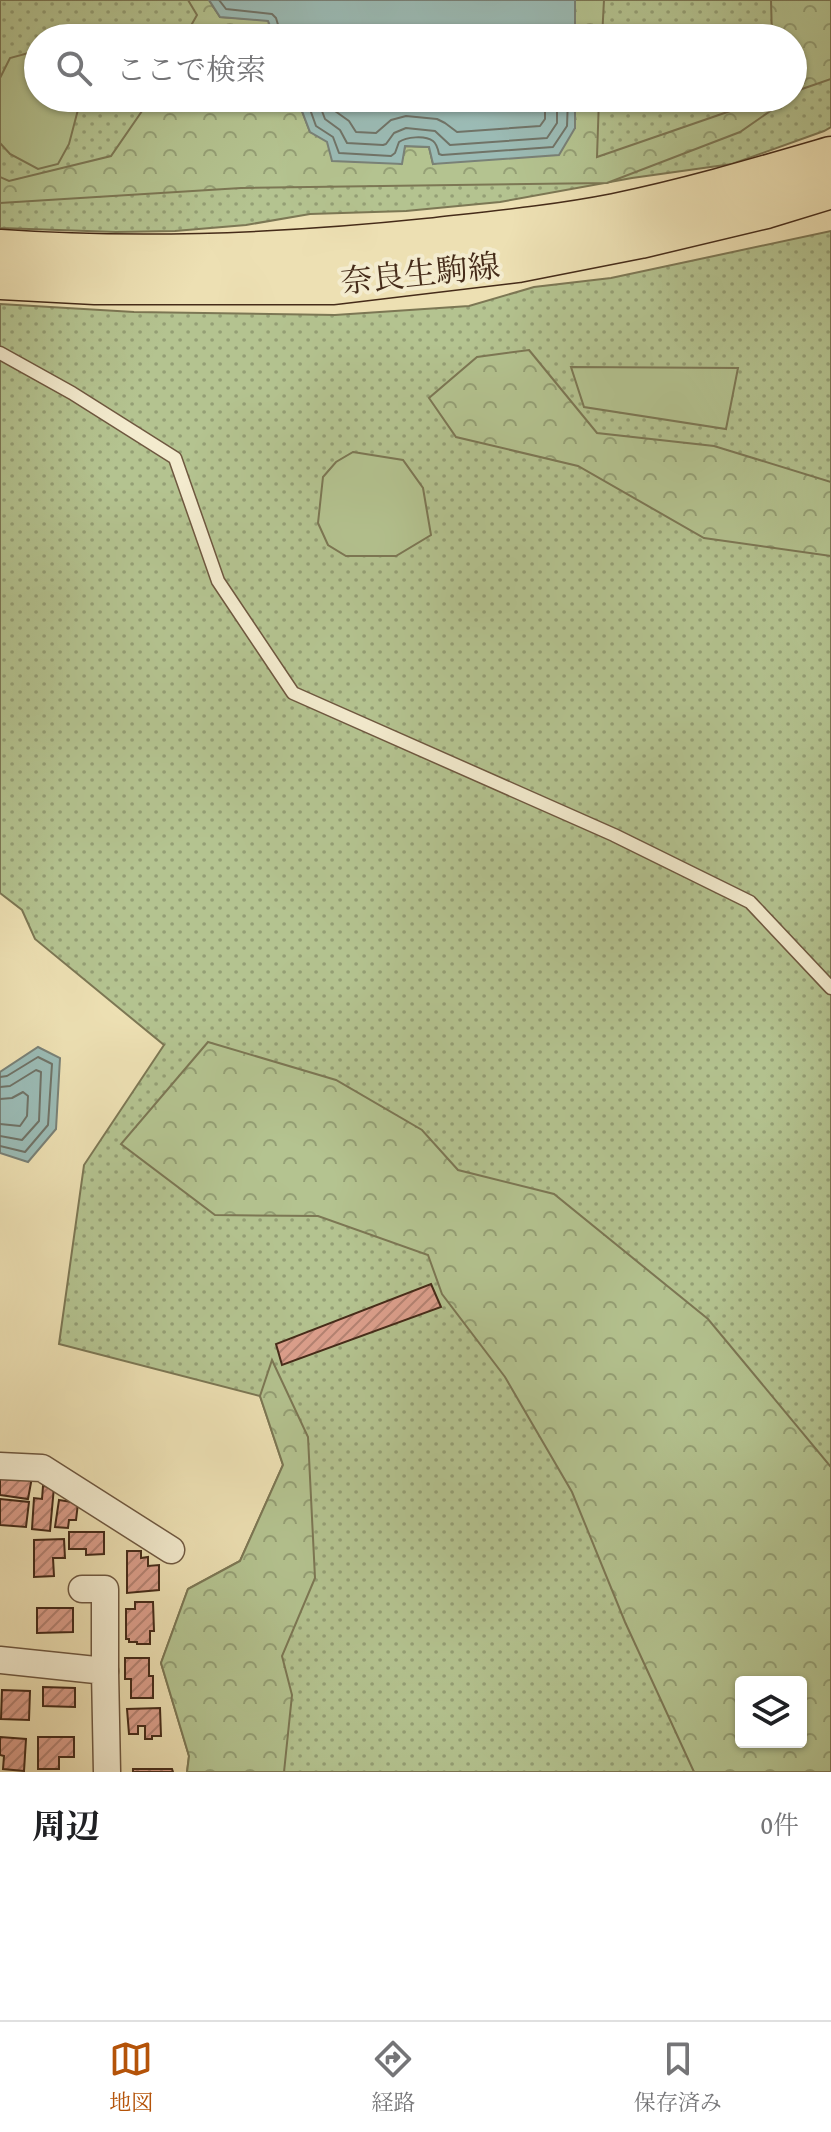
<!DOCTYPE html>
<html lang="ja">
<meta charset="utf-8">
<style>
:root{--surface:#fff;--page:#f2f2f2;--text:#202124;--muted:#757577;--line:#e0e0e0;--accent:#b45309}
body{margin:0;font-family:"Gentium Book Plus","Noto Serif JP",serif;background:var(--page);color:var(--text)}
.controls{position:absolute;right:24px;bottom:24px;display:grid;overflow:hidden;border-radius:8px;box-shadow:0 2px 6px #0004}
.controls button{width:72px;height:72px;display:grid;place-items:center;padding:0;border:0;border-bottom:2px solid var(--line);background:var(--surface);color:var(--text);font:40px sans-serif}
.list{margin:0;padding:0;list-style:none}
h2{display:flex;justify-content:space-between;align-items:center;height:104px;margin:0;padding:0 32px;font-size:34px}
h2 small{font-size:26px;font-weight:400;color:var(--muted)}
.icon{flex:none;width:44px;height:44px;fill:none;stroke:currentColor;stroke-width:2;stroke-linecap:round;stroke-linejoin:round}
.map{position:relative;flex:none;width:831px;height:1772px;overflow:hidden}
.search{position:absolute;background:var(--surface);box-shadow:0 2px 6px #0004;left:24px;right:24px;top:24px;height:88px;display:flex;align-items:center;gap:20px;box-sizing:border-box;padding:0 28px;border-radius:44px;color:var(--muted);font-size:30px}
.sheet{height:248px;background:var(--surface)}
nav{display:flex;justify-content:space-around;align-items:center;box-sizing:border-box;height:112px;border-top:2px solid var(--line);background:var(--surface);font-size:22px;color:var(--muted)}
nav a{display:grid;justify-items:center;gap:4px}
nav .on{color:var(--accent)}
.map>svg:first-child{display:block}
.green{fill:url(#green-dots);stroke:#7c7754;stroke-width:2;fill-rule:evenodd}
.forest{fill:url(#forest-crowns);stroke:#7c7754;stroke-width:2;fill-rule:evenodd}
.pitch{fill:#b4c390;stroke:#7c7754;stroke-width:2}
.water{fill:#9bbbb5;stroke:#798177;stroke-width:2}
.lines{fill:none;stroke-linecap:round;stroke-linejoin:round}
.shore{stroke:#707367;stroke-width:2}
.building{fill:url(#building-hatch);stroke:#452b19;stroke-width:2}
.lane-casing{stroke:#6f5840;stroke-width:15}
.street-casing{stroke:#6f5840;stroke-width:29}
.primary-casing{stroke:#452b19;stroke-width:43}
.lane{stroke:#f3ebce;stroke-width:12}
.street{stroke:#f3ebce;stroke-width:26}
.primary{stroke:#ede0b3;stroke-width:40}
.labels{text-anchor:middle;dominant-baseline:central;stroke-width:8;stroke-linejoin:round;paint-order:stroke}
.street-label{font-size:32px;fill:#452b19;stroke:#f3ebce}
</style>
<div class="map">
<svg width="831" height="1772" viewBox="0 0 831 1772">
<defs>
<pattern id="green-dots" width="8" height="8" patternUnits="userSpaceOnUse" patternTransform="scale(2)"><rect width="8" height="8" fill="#b4c390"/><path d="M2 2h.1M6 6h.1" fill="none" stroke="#949f75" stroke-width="1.8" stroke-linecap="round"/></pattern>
<pattern id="forest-crowns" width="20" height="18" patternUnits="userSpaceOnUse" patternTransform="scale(2)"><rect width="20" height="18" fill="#b4c390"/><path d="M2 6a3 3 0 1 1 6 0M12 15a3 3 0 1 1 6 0" fill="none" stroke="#949f75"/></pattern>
<pattern id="building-hatch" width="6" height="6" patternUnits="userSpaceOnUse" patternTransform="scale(2)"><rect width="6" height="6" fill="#dc9f8c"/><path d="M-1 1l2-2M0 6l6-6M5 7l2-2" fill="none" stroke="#b48272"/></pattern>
</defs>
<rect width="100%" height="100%" fill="#ede0b3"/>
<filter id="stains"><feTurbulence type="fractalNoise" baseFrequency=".0025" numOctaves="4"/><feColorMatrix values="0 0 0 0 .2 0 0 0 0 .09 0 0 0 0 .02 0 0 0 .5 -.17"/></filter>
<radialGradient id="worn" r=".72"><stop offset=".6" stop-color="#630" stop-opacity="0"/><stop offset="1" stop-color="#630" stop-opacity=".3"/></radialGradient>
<g class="green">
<path d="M0 0H831V127L824 131 732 164 632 178 500 202 406 211 310 214 246 225 175 231 116 232 0 228ZM38 38H793V98H38Z"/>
<path d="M831 231V1772H187L189 1756 161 1663 188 1589 240 1561 283 1465 260 1396 59 1344 84 1165 164 1045 35 939 22 910 0 893V304L134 312 335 315 469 306 534 287 611 278ZM741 1682H801V1742H741Z"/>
</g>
<g class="forest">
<path d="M188 0H209L220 17 268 20 275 38H184L197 15Z"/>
<path d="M575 0H604L602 38H575Z"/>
<path d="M771 0H831V79L802 89 793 95V38H772Z"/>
<path d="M151 98H297L310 132 401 164 405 146 429 147 433 164 575 128V98H599L597 157 768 98H789L740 132 607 183 241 188 0 203V177L9 181 111 156Z"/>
<path d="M529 350 597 433 714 446 831 482V556L704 538 578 466 456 437 429 398 477 357Z"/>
<path d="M208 1042 336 1080 422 1130 458 1170 554 1194 708 1319 831 1467V1772H694L625 1622 572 1492 505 1377 442 1294 428 1255 318 1216 215 1215 121 1144ZM741 1682H801V1742H741Z"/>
<path d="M272 1360 308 1437 315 1578 282 1656 292 1695 284 1772H187L189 1756 161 1663 188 1589 240 1561 283 1465 260 1396Z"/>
</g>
<g class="pitch">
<path d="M32 52 38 54V98H79L80 102 69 144 58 164 38 169 10 154 0 143V78L10 58Z"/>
<path d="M571 367 738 368 726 429 584 407Z"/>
<path d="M353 452 403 460 423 488 431 535 396 556H346L328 545 318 523 323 477 336 462Z"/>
</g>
<g class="water">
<path d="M209 0H575V38H275L268 21 220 17Z"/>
<path d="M297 98H575V128L559 155 433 164 429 147 405 146 402 164 332 161 327 142 310 132Z"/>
<path d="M38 1047 60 1058 56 1129 28 1162 0 1153V1072Z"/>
</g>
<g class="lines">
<g class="shore">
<path d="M219 0 226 9 272 14 276 18 282 38"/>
<path d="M306 98 316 126 333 137 339 153 391 156 395 153 399 142C406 137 425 135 433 141 437 144 438 149 439 154L442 155 553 147 567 126 568 98"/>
<path d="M317 98 325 119 340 130 347 143 383 145 386 144 394 133 406 128 435 131 450 145 547 138 557 123V98"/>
<path d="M329 98 335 111 349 121 356 132 376 133 391 120 406 116 437 119 445 123 457 132 540 126 545 119V98"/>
<path d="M0 1077 7 1076 38 1057 52 1064 48 1125 25 1152 0 1146"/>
<path d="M0 1087 10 1086 36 1070 41 1072 39 1121 22 1140 0 1136"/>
<path d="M0 1099 12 1098 23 1092 28 1096 27 1116 20 1126 0 1124"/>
</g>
</g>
<g class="building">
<path d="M431 1284 441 1307 282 1365 276 1344Z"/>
<path d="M0 1473 32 1477 28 1499 0 1495Z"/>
<path d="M43 1486 54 1487 50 1531 32 1529 34 1498 42 1499Z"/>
<path d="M0 1499 29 1502 26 1527 0 1525Z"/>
<path d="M59 1500 78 1503 76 1520H69L68 1528 55 1527Z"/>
<path d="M69 1532H104V1554L86 1555V1549H69Z"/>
<path d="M64 1539 65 1558H53L54 1576 34 1577V1540Z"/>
<path d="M127 1551H141V1558L148 1557V1566L159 1565V1590L127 1593Z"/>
<path d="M135 1602H153L154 1631H150V1644H137V1642H129V1639H126V1609H135Z"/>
<path d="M37 1608H73V1632L37 1633Z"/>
<path d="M125 1658H149V1676H153V1698H131V1679H125Z"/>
<path d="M43 1687 75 1688V1707L43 1706Z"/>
<path d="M2 1690 30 1691 29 1720 1 1719Z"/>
<path d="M160 1708 161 1736H152V1739H145V1726H138V1734H129L127 1709Z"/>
<path d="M0 1737 26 1739 24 1771 3 1769 4 1756 0 1755Z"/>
<path d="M38 1737H74V1757H59V1769H38Z"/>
<path d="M133 1769H172L173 1772H133Z"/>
</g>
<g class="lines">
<g class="lane-casing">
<path id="lane" d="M0 353 72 393 175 458 218 581 293 693 614 835 750 902 831 988"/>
</g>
<g class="street-casing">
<g id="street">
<path d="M0 1466 42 1468 171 1550"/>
<path d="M82 1589H105V1671"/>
<path d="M0 1660 105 1671 107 1772"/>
</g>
</g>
<g class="primary-casing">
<g id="primary">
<path d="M0 250C143 260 286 254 429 239 490 232 554 226 615 214 688 199 759 178 831 157"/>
<path d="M0 279 95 284H334L518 262 640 238 766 208 831 188"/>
</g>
</g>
<use href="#lane" class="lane"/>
<use href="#street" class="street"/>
<use href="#primary" class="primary"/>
</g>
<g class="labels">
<g class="street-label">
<text transform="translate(420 273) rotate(-6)">奈良生駒線</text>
</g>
</g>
<rect width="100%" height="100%" filter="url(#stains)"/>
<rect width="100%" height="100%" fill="url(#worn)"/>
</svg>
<div class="controls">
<button><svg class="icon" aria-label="layers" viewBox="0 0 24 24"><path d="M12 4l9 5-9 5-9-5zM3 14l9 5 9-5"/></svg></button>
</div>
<div class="search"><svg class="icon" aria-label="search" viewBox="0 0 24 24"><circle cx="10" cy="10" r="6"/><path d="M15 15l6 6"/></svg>ここで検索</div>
</div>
<section class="sheet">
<h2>周辺<small>0件</small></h2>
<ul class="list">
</ul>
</section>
<nav>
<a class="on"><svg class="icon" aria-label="map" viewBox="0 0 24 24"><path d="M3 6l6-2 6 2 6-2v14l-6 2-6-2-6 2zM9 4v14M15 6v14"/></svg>地図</a>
<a><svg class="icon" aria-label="directions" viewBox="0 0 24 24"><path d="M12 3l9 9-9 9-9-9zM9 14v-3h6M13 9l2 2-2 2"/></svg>経路</a>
<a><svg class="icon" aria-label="saved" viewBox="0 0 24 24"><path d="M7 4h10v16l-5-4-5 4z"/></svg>保存済み</a>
</nav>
